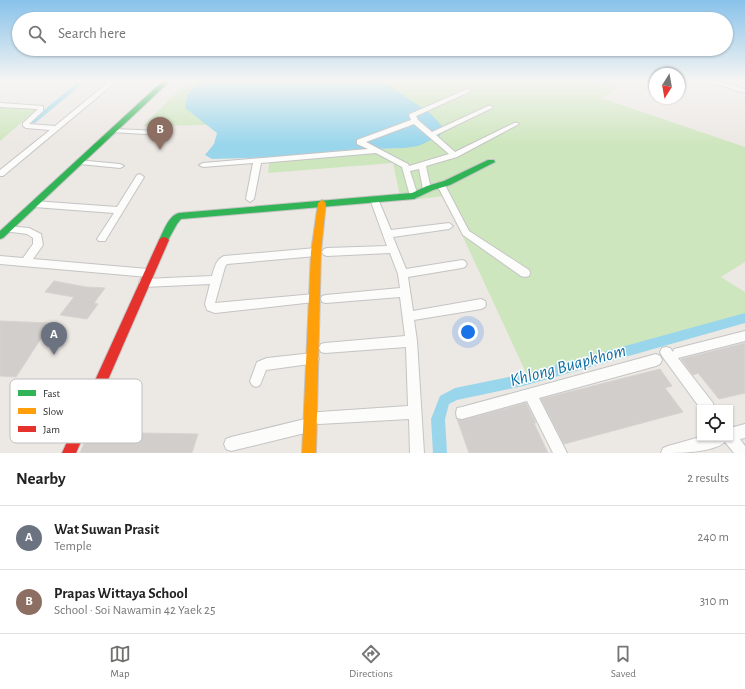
<!DOCTYPE html>
<meta charset="utf-8">
<style>
:root{--surface:#fff;--page:#f2f2f2;--text:#222;--muted:#767676;--line:#e0e0e0;--accent:#706f6e}
body{margin:0;font-family:"Alegreya Sans",sans-serif;background:var(--page);color:var(--text)}
.controls{position:absolute;right:12px;bottom:12px;display:grid;overflow:hidden;border-radius:0px;box-shadow:0 1px 3px #0004}
.controls button{width:36px;height:36px;display:grid;place-items:center;padding:0;border:0;border-bottom:1px solid var(--line);background:var(--surface);color:var(--text);font:20px sans-serif}
.compass{position:absolute;left:649px;top:68px;width:36px;height:36px;border-radius:50%;background:var(--surface);box-shadow:0 1px 3px #0004;rotate:191deg}
.you{position:absolute;left:468px;top:332px;width:14px;height:14px;margin:-10px;border:3px solid #fff;border-radius:50%;background:#1a73e8;box-shadow:0 0 0 6px #1a73e833}
.badge{display:grid;place-items:center;width:26px;height:26px;border-radius:50%;background:var(--accent);color:#fff;font-size:13px;font-weight:700}
.pin{position:absolute;translate:-50% -33px;filter:drop-shadow(0 1px 2px #0008)}
.pin::after{content:'';position:absolute;top:21px;width:14px;height:12px;background:inherit;clip-path:polygon(0 0,100% 0,50% 100%)}
.list{margin:0;padding:0;list-style:none}
h2{display:flex;justify-content:space-between;align-items:center;height:52px;margin:0;padding:0 16px;font-size:17px}
h2 small{font-size:13px;font-weight:400;color:var(--muted)}
.list li{display:grid;grid-template-columns:26px 1fr auto;gap:12px;align-items:center;box-sizing:border-box;height:64px;padding:0 16px;border-top:1px solid var(--line)}
.list b{display:block;font-size:15px;white-space:nowrap}
.list p{margin:0;font-size:13px;white-space:nowrap;color:var(--muted)}
.list em{font-size:13px;font-style:normal;color:var(--muted)}
.icon{flex:none;width:22px;height:22px;fill:none;stroke:currentColor;stroke-width:2;stroke-linecap:round;stroke-linejoin:round}
.map{position:relative;flex:none;width:745px;height:453px;overflow:hidden}
.search{position:absolute;background:var(--surface);box-shadow:0 1px 3px #0004;left:12px;right:12px;top:12px;height:44px;display:flex;align-items:center;gap:10px;box-sizing:border-box;padding:0 14px;border-radius:22px;color:var(--muted);font-size:15px}
.sheet{height:180px;background:var(--surface)}
nav{display:flex;justify-content:space-around;align-items:center;box-sizing:border-box;height:56px;border-top:1px solid var(--line);background:var(--surface);font-size:11px;color:var(--muted)}
nav a{display:grid;justify-items:center;gap:2px}
nav .on{color:var(--accent)}
.map>svg:first-child{display:block}
.green{fill:#cee6be}
.water{fill:#99d6ec}
.lines{fill:none;stroke-linecap:round;stroke-linejoin:round}
.canal{fill:#99d6ec;fill-rule:evenodd}
.building{fill:#d1cecb;stroke:#d7d4d0}
.street-casing{stroke:#c5c4c5;stroke-width:2}
.fast-casing{stroke:#c5c4c5;stroke-width:2}
.slow-casing{stroke:#c5c4c5;stroke-width:2}
.jam-casing{stroke:#c5c4c5;stroke-width:2}
.street{fill:#fcfcfb;fill-rule:evenodd}
.fast{fill:#30b455;fill-rule:evenodd}
.slow{fill:#ff9f0a;fill-rule:evenodd}
.jam{fill:#e5322d;fill-rule:evenodd}
.labels{text-anchor:middle;dominant-baseline:central;stroke-width:3;stroke-linejoin:round;paint-order:stroke}
.near-water-label{font-size:18px;font-style:italic;fill:#0d6fa3;stroke:#fff}
.key{fill:#fff;stroke:#c0c0c0;stroke-width:1}
.key-label{font-size:11px;fill:#2e2e2e}
</style>
<div class="map">
<svg width="745" height="453" viewBox="0 0 745 453">
<rect width="100%" height="100%" fill="#ece8e4"/>
<g class="green">
<path d="M189 80H201L187 95 185 108 209 125 143 126Z"/>
<path d="M381 80H633L601 98 745 147V262L721 277 745 292V314L528 377 444 196 401 201 393 163 268 173 270 157 345 150 405 148 387 85Z"/>
<path d="M0 107 37 109 0 141Z"/>
</g>
<path class="water" d="M201 80H381L430 113 442 126 440 136 418 146 405 148 345 150 278 157 212 159 205 155 214 144 217 133 185 108 187 95Z"/>
<g class="lines">
<g class="canal">
<path d="M80 80H87L35 123H31V121Z"/>
<path d="M745 313V323L523 386 457 400 449 404 445 419 447 453H433L431 419 440 396 455 388 523 374Z"/>
</g>
</g>
<g class="building">
<path d="M54 281 86 287 105 288 94 303 98 304 87 319 60 315 74 297 45 292Z"/>
<path d="M0 321 51 323 16 377 0 376Z"/>
<path d="M745 343V393L719 399 698 373 693 375 681 359Z"/>
<path d="M660 369 672 386 665 388 683 412 564 444 541 399Z"/>
<path d="M526 403 536 423H534L548 453H469L457 419 462 420Z"/>
<path d="M143 433 198 434 192 453H80L88 434Z"/>
</g>
<g class="lines">
<g class="street-casing">
<g id="street">
<path d="M111 80H118L3 176H0V170L50 130 26 128 23 126V123L38 109 0 107V103L43 106V111L29 124 55 126Z"/>
<path d="M599 80H608L613 83 610 85Z"/>
<path d="M704 80H714L745 89V93Z"/>
<path d="M467 89 470 91 469 92 416 116 418 120 432 132 488 106H492V108L436 135 455 152 514 123H518L519 124 457 157 426 166 431 189 430 191 427 192 423 189 419 169 410 171 418 196 417 198H411L410 196 402 167 376 153 261 163 254 199 250 202 246 199 253 163 203 167 199 165 203 163 368 149 357 144V140L411 120 409 115 410 114ZM414 124 449 154 409 166 408 164 366 142Z"/>
<path d="M113 129 162 131 166 133 162 135 111 132V130Z"/>
<path d="M77 160 120 164 124 166 120 168 80 164H77Z"/>
<path d="M140 174 144 177 105 241H99L97 239 114 213 34 207 30 204 34 201 117 207 137 175Z"/>
<path d="M441 182 445 185 469 231 529 270 530 273 529 276 525 277 521 276 463 235 437 185Z"/>
<path d="M374 196 378 199 391 230 449 223 453 226 449 229 393 237 406 269 462 260 465 261 467 264 465 267 462 268 408 277 413 311 481 299 485 301 486 304 485 307 481 309 414 320 417 341 424 453H410L409 419 319 424 315 423 316 425 314 430 309 432 231 451 226 449 224 444 226 439 231 437 309 418 313 420V418L314 413 319 412 408 406 406 347 325 353 321 352 319 348 321 344 325 343 405 336 400 297 326 303 322 302 321 299 322 296 326 295 400 288 398 274 390 253 327 256 324 255 322 252 324 249 327 248 387 246 370 199Z"/>
<path d="M7 226 29 228 41 234 43 245 33 259 148 269 152 270 153 273 152 276 148 277 0 264V256L23 258 33 244V238L27 234 4 231 2 229Z"/>
<path d="M316 248 319 249 321 252 319 255 316 256 227 264 225 267 215 303 314 294 318 295 319 298 318 301 314 302 215 313 207 310 205 304 210 284 144 287 140 286 139 283 140 280 144 279 212 276C214 269 216 259 224 256Z"/>
<path d="M745 331V341L678 358 713 403 714 408H700L662 356 660 352 662 348 666 347 670 348 673 352 674 349 678 348Z"/>
<path d="M313 353 317 355 319 359 317 363 266 370 260 385 256 387 252 385 250 381 257 362 267 358Z"/>
<path d="M656 354 660 356 662 360 660 364 656 366 539 398 567 453H553L527 401 462 419 457 418 456 413 457 408 462 407Z"/>
<path d="M745 424V438L740 439 745 446V453H734L725 442C712 453 679 453 661 453L663 448 668 446 700 437 730 438V428Z"/>
</g>
</g>
<g class="fast-casing">
<g id="fast">
<path d="M164 80H171L3 238 0 239V231Z"/>
<path d="M488 160H494L495 162 450 185 433 190 414 199 181 219 177 224 167 242H161L159 240C164 231 168 216 179 213L412 193 427 186 444 181Z"/>
</g>
</g>
<g class="slow-casing">
<path id="slow" d="M322 200 326 203 321 252 316 453H302L311 252 318 203Z"/>
</g>
<g class="jam-casing">
<path id="jam" d="M164 237 167 238 169 240 76 453H62L159 240 161 238Z"/>
</g>
<use href="#street" class="street"/>
<use href="#fast" class="fast"/>
<use href="#slow" class="slow"/>
<use href="#jam" class="jam"/>
</g>
<linearGradient id="sky" x2="0" y2="1"><stop stop-color="#88c2ea"/><stop offset="0.56" stop-color="#f6f5f3"/><stop offset="1" stop-color="#f6f5f3" stop-opacity="0"/></linearGradient>
<rect width="745" height="144" fill="url(#sky)"/>
<g class="labels">
<g class="near-water-label">
<text transform="translate(568 366) rotate(-15)">Khlong Buapkhom</text>
</g>
</g>
<rect x="10" y="379" width="132" height="64" rx="6" class="key"/>
<rect x="18" y="390" width="18" height="6" fill="#30b455"/>
<rect x="18" y="408" width="18" height="6" fill="#ff9f0a"/>
<rect x="18" y="426" width="18" height="6" fill="#e5322d"/>
<g class="key-label">
<text x="43" y="397">Fast</text>
<text x="43" y="415">Slow</text>
<text x="43" y="433">Jam</text>
</g>
</svg>
<div class="controls">
<button><svg class="icon" aria-label="locate" viewBox="0 0 24 24"><circle cx="12" cy="12" r="6"/><path d="M12 2v4M12 18v4M2 12h4M18 12h4"/></svg></button>
</div>
<svg class="compass" viewBox="-18 -18 36 36"><path d="M0-13l5 13h-10z" fill="#e53935"/><path d="M0 13l5-13h-10z" fill="#767676"/></svg>
<div class="you"></div>
<div class="pin badge" style="left:54px;top:355px;background:#6b7280">A</div>
<div class="pin badge" style="left:160px;top:150px;background:#8d6e63">B</div>
<div class="search"><svg class="icon" aria-label="search" viewBox="0 0 24 24"><circle cx="10" cy="10" r="6"/><path d="M15 15l6 6"/></svg>Search here</div>
</div>
<section class="sheet">
<h2>Nearby<small>2 results</small></h2>
<ul class="list">
<li><span class="badge" style="background:#6b7280">A</span><div><b>Wat Suwan Prasit</b><p>Temple</p></div><em>240 m</em></li>
<li><span class="badge" style="background:#8d6e63">B</span><div><b>Prapas Wittaya School</b><p>School · Soi Nawamin 42 Yaek 25</p></div><em>310 m</em></li>
</ul>
</section>
<nav>
<a class="on"><svg class="icon" aria-label="map" viewBox="0 0 24 24"><path d="M3 6l6-2 6 2 6-2v14l-6 2-6-2-6 2zM9 4v14M15 6v14"/></svg>Map</a>
<a><svg class="icon" aria-label="directions" viewBox="0 0 24 24"><path d="M12 3l9 9-9 9-9-9zM9 14v-3h6M13 9l2 2-2 2"/></svg>Directions</a>
<a><svg class="icon" aria-label="saved" viewBox="0 0 24 24"><path d="M7 4h10v16l-5-4-5 4z"/></svg>Saved</a>
</nav>
